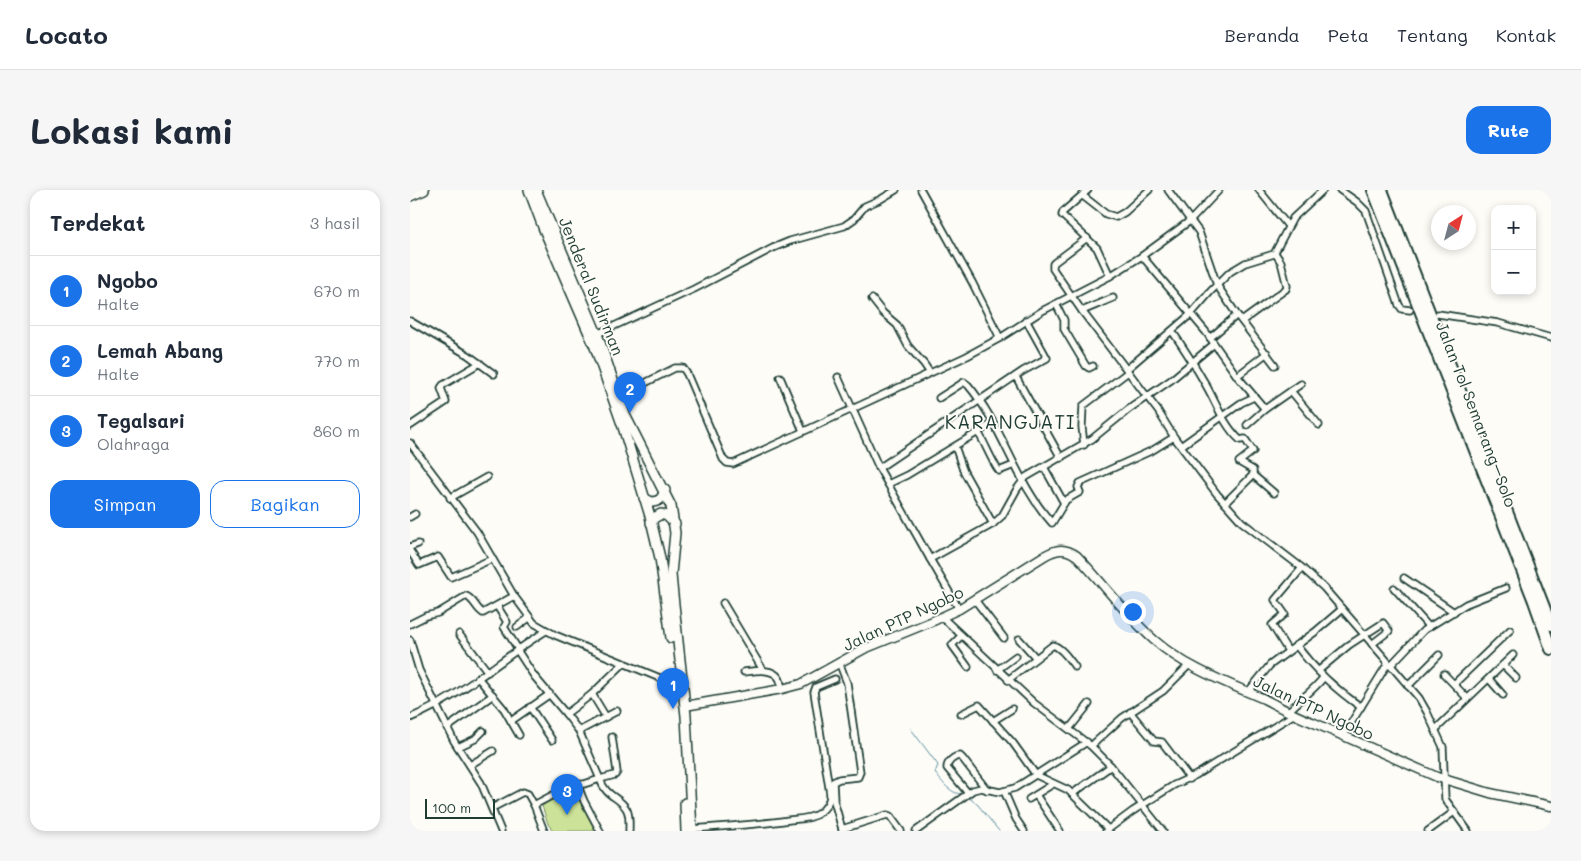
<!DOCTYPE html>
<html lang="id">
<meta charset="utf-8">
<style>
:root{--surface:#fff;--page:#f6f6f7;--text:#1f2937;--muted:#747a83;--line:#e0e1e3;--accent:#1a73e8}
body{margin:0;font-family:Mali,sans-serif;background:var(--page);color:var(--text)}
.controls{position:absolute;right:15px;top:15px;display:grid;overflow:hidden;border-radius:10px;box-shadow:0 2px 8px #0003}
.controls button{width:45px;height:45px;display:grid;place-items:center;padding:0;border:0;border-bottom:1px solid var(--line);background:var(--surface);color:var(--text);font:25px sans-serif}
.compass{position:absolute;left:1021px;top:15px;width:45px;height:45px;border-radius:50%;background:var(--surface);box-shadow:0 2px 8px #0003;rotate:36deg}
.scale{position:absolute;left:15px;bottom:12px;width:70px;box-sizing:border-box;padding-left:5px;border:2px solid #1f3d34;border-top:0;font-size:14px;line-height:18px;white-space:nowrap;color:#1f3d34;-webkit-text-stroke:4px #fdfcf7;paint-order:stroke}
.you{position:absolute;left:722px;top:421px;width:18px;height:18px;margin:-12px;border:4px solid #fff;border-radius:50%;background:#1a73e8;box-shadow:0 0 0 8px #1a73e833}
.badge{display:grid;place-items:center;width:32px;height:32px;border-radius:50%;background:var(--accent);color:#fff;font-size:16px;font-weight:700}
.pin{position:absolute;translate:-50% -41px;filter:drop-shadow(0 1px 2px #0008)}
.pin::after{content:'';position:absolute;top:26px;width:18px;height:15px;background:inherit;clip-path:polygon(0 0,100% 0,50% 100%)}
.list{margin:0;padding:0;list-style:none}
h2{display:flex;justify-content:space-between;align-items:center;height:65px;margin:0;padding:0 20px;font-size:21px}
h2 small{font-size:16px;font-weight:400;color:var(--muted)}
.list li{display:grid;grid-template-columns:32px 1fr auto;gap:15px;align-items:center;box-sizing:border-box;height:70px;padding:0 20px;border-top:1px solid var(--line)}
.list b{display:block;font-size:19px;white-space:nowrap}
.list p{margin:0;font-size:16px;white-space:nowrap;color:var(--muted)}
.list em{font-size:16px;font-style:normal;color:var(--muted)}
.actions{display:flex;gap:10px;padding:15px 20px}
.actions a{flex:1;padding:11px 0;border:1px solid var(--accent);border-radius:15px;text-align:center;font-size:18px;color:var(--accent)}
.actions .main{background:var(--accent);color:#fff}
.map{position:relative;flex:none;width:1141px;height:641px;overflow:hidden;border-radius:15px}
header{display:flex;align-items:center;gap:30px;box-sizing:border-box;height:70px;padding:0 25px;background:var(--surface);border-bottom:1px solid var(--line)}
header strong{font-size:24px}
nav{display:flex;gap:28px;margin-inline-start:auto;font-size:18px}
.intro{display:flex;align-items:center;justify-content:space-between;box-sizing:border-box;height:120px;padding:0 30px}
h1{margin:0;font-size:35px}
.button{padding:12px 22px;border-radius:15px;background:var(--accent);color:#fff;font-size:18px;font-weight:700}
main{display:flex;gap:30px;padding:0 30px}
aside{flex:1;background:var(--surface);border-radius:15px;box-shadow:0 2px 8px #0003}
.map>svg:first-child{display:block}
.green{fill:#cbe298;stroke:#759066}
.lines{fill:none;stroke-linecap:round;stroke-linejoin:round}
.stream{stroke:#5e91a1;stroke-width:1}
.minor-casing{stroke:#1f3d34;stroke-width:9}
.secondary-casing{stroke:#1f3d34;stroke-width:11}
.primary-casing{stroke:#1f3d34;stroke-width:12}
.trunk-casing{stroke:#1f3d34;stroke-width:12}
.motorway-casing{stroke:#1f3d34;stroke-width:14}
.minor{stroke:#fdfcf7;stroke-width:5.5}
.secondary{stroke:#fdfcf7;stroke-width:8}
.primary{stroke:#fdfcf7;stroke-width:9}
.trunk{stroke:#fdfcf7;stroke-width:9}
.motorway{stroke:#fdfcf7;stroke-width:10}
.labels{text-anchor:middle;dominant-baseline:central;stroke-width:4;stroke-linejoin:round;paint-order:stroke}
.street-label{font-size:16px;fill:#1f3d34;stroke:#fdfcf7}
.quarter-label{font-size:19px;letter-spacing:1px;fill:#1f3d34;stroke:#fdfcf7}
</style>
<header>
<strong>Locato</strong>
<nav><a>Beranda</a><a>Peta</a><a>Tentang</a><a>Kontak</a></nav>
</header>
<div class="intro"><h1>Lokasi kami</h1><a class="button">Rute</a></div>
<main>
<aside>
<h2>Terdekat<small>3 hasil</small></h2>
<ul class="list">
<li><span class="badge">1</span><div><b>Ngobo</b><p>Halte</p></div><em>670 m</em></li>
<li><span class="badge">2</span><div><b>Lemah Abang</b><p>Halte</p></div><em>770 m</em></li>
<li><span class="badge">3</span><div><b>Tegalsari</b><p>Olahraga</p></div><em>860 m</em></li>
</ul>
<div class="actions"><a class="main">Simpan</a><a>Bagikan</a></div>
</aside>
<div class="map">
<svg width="1141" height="641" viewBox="0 0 1141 641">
<rect width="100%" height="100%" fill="#fdfcf7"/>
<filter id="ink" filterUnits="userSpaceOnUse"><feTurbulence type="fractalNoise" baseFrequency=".02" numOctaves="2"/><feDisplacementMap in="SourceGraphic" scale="10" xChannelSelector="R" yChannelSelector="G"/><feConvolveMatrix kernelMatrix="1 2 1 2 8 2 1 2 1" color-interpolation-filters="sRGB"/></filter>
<g filter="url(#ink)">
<path class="green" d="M163 596 188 641H143L138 634 132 616Z"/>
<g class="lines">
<g class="stream">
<path d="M501 539 528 575 525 583C533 593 541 605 554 604"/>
<path d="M557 606 568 615 589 641"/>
</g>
<g class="minor-casing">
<g id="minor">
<path d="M511 0 562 92 590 148"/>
<path d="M678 0 653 22 652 25 687 58 700 86"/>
<path d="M758 0 789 42 807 95 827 125 865 175"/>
<path d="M849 0 878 36"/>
<path d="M930 0 947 12 956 21 989 115 992 119 1000 120"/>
<path d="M673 6 696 24 706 27 715 22 739 0"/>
<path d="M677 48 645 72 643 74V79L672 121 748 221 764 247 807 304 832 332 891 377 914 398 1009 508 1017 522 1033 557 1035 609 1058 641"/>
<path d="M732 66 796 142 827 186 855 219 891 194"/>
<path d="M462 109 473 123 487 135 498 156 514 174 520 183"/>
<path d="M646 114 654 130V139L676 176 679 178 683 176"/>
<path d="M672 121 703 108"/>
<path d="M1028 124 1088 133 1141 148"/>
<path d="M0 131 58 165 84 184"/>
<path d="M832 131 876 99 877 96 871 72 865 63"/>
<path d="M762 141C773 157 784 174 793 190 805 209 813 235 830 250L835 249 843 261 829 272 843 280V285L815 313"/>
<path d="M187 144 284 99 363 58 380 51 434 36 444 29 455 16 471 9 486 0"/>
<path d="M800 148 827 125"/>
<path d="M717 179 781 124 801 101 820 82 835 73 864 64 883 28 913 0"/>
<path d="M827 186 857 163"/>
<path d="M370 187 393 241"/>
<path d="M428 187 469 278 520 369 549 419"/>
<path d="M606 187 651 268"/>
<path d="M881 201 909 235"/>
<path d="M209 206 265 178H273L277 184 313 269 317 273 323 274 557 166 590 148 632 121 700 86 732 66 781 30 809 0"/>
<path d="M529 208 554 192 558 195C593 236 605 292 642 333L656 310 670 302 668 297 670 293 743 260 764 247"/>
<path d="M837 235 855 219"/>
<path d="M0 236 36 212 31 198 33 195 70 173"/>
<path d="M568 242C576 255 580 268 589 281L604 275"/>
<path d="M0 253 67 342 104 406 124 433 145 445 267 495"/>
<path d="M674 255 672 237 673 216 718 182"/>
<path d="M771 256 831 213 844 207"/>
<path d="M545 257C549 266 550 273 554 282L583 334"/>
<path d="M634 277 654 313"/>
<path d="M469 278 613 181 637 168 616 130"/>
<path d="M843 285 864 303"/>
<path d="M478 294 497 285 583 233"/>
<path d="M40 308 77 287"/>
<path d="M0 327 5 324"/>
<path d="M0 357 8 354"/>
<path d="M0 361 9 375 28 367 41 387 82 369"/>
<path d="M520 369 583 334 592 326 607 299 616 287 682 249 719 219 761 190 804 154"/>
<path d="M994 388 1044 422"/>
<path d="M984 398 1019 437"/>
<path d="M565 410 594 448"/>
<path d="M313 413 353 480"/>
<path d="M87 416 97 432 94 437 108 459"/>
<path d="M532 427 624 513 681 556 701 576 753 641"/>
<path d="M0 434 16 426 28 423 56 406C64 409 66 419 73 423L104 406"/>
<path d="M107 437 119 428"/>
<path d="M49 444 78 482"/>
<path d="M551 446 542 455 558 477"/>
<path d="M609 449 626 468"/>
<path d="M0 450 9 480 44 551 71 593 91 641"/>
<path d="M886 455C904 479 926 500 951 517"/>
<path d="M107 460 124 486 156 524 182 504 214 473"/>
<path d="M878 461 862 435 875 424 865 410 892 378"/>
<path d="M429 472 437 493 450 582 448 587 429 589 423 592 424 611 432 639"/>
<path d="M1093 475 1106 488"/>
<path d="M980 476 1014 440 1056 414 1096 398"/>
<path d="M587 480 606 466"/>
<path d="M908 481 939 455 973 433 979 441 962 454"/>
<path d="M334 482C344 481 362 477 369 488 371 491 371 496 372 499"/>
<path d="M1034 484 1057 508"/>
<path d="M69 489 94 519 109 545"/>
<path d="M1079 489 1093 505"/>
<path d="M598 490 643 455C652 458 659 469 665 477"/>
<path d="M1044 494 1100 440"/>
<path d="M998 496 1029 465"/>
<path d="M838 502 860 475 905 442 932 419"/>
<path d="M182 504 196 527"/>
<path d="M120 517 142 550"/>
<path d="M720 522 744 551 752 552 780 589"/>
<path d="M878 522C889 510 903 501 913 488"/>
<path d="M156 524 169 541 207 521"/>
<path d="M551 524 569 515 603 553 626 585 658 600 698 639"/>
<path d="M0 528C51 507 90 469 136 441"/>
<path d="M101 531 140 504"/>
<path d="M583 531 602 519"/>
<path d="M37 538 83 505"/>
<path d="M659 539 679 514"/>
<path d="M1026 539 1103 465"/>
<path d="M169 541 190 589 205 585 207 582 202 547"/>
<path d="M933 546 978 473"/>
<path d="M681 556 712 528 753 501 779 475"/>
<path d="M48 557 65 549 73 541"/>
<path d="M60 575 83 561"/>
<path d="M167 594 174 611 190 641"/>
<path d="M594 601 606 629 614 641"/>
<path d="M558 603 537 578C537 572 544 566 550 566L553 569 577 600"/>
<path d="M662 604 701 576"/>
<path d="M626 605 650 641"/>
<path d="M619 609 643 594"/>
<path d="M82 618 113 602 118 604 124 615"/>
<path d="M282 639C314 636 347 635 379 630 388 629 401 629 409 623 415 619 420 612 420 604L404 502 406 497 425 489"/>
<path d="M134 641 124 615 162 595 174 594 190 589C196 608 210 606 217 620 220 626 219 635 219 641"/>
<path d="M432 641V639L477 625 480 626 491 641"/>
<path d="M506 641 563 600 571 598 590 602 605 598 677 552"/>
<path d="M696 641 723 621 764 595 786 585 883 525"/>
<path d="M1018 641 1044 622"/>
</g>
</g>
<g class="secondary-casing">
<path id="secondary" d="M275 516 372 499 391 494 454 459 523 431 549 419 634 366C646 359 655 357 667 366 693 393 715 424 744 450 776 478 815 492 854 509 870 517 885 526 902 532L1027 587 1080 603 1141 616"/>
</g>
<g class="primary-casing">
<path id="primary" d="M0 6 14 0"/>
</g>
<g class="trunk-casing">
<g id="trunk">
<path d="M119 0 133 37 185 157 213 237 240 326 250 368 261 448"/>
<path d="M126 0 187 144 215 225 261 316 265 343 261 384 262 396 276 526 282 641"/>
<path d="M234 308 241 312C249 312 253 308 255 300"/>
<path d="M241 333 244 328 251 324 257 326 265 334"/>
<path d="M275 613 276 641"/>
</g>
</g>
<g class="motorway-casing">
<g id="motorway">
<path d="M963 0 1124 411 1141 459"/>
<path d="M972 0 1141 435"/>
</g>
</g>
<use href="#minor" class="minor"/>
<use href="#secondary" class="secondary"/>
<use href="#primary" class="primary"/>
<use href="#trunk" class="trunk"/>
<use href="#motorway" class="motorway"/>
</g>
</g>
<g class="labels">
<g class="street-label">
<text transform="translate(182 96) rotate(68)">Jenderal Sudirman</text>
<text transform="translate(1067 224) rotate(69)">Jalan Tol Semarang–Solo</text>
<text transform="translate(493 428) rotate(-25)">Jalan PTP Ngobo</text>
<text transform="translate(904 517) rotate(25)">Jalan PTP Ngobo</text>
</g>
<g class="quarter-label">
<text x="600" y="231">KARANGJATI</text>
</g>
</g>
</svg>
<div class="controls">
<button>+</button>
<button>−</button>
</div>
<svg class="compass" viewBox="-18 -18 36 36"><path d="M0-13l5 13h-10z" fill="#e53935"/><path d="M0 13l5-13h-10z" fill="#747a83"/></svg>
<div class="scale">100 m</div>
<div class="you"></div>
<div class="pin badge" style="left:263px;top:519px">1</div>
<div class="pin badge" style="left:220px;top:223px">2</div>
<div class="pin badge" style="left:157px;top:625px">3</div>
</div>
</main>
